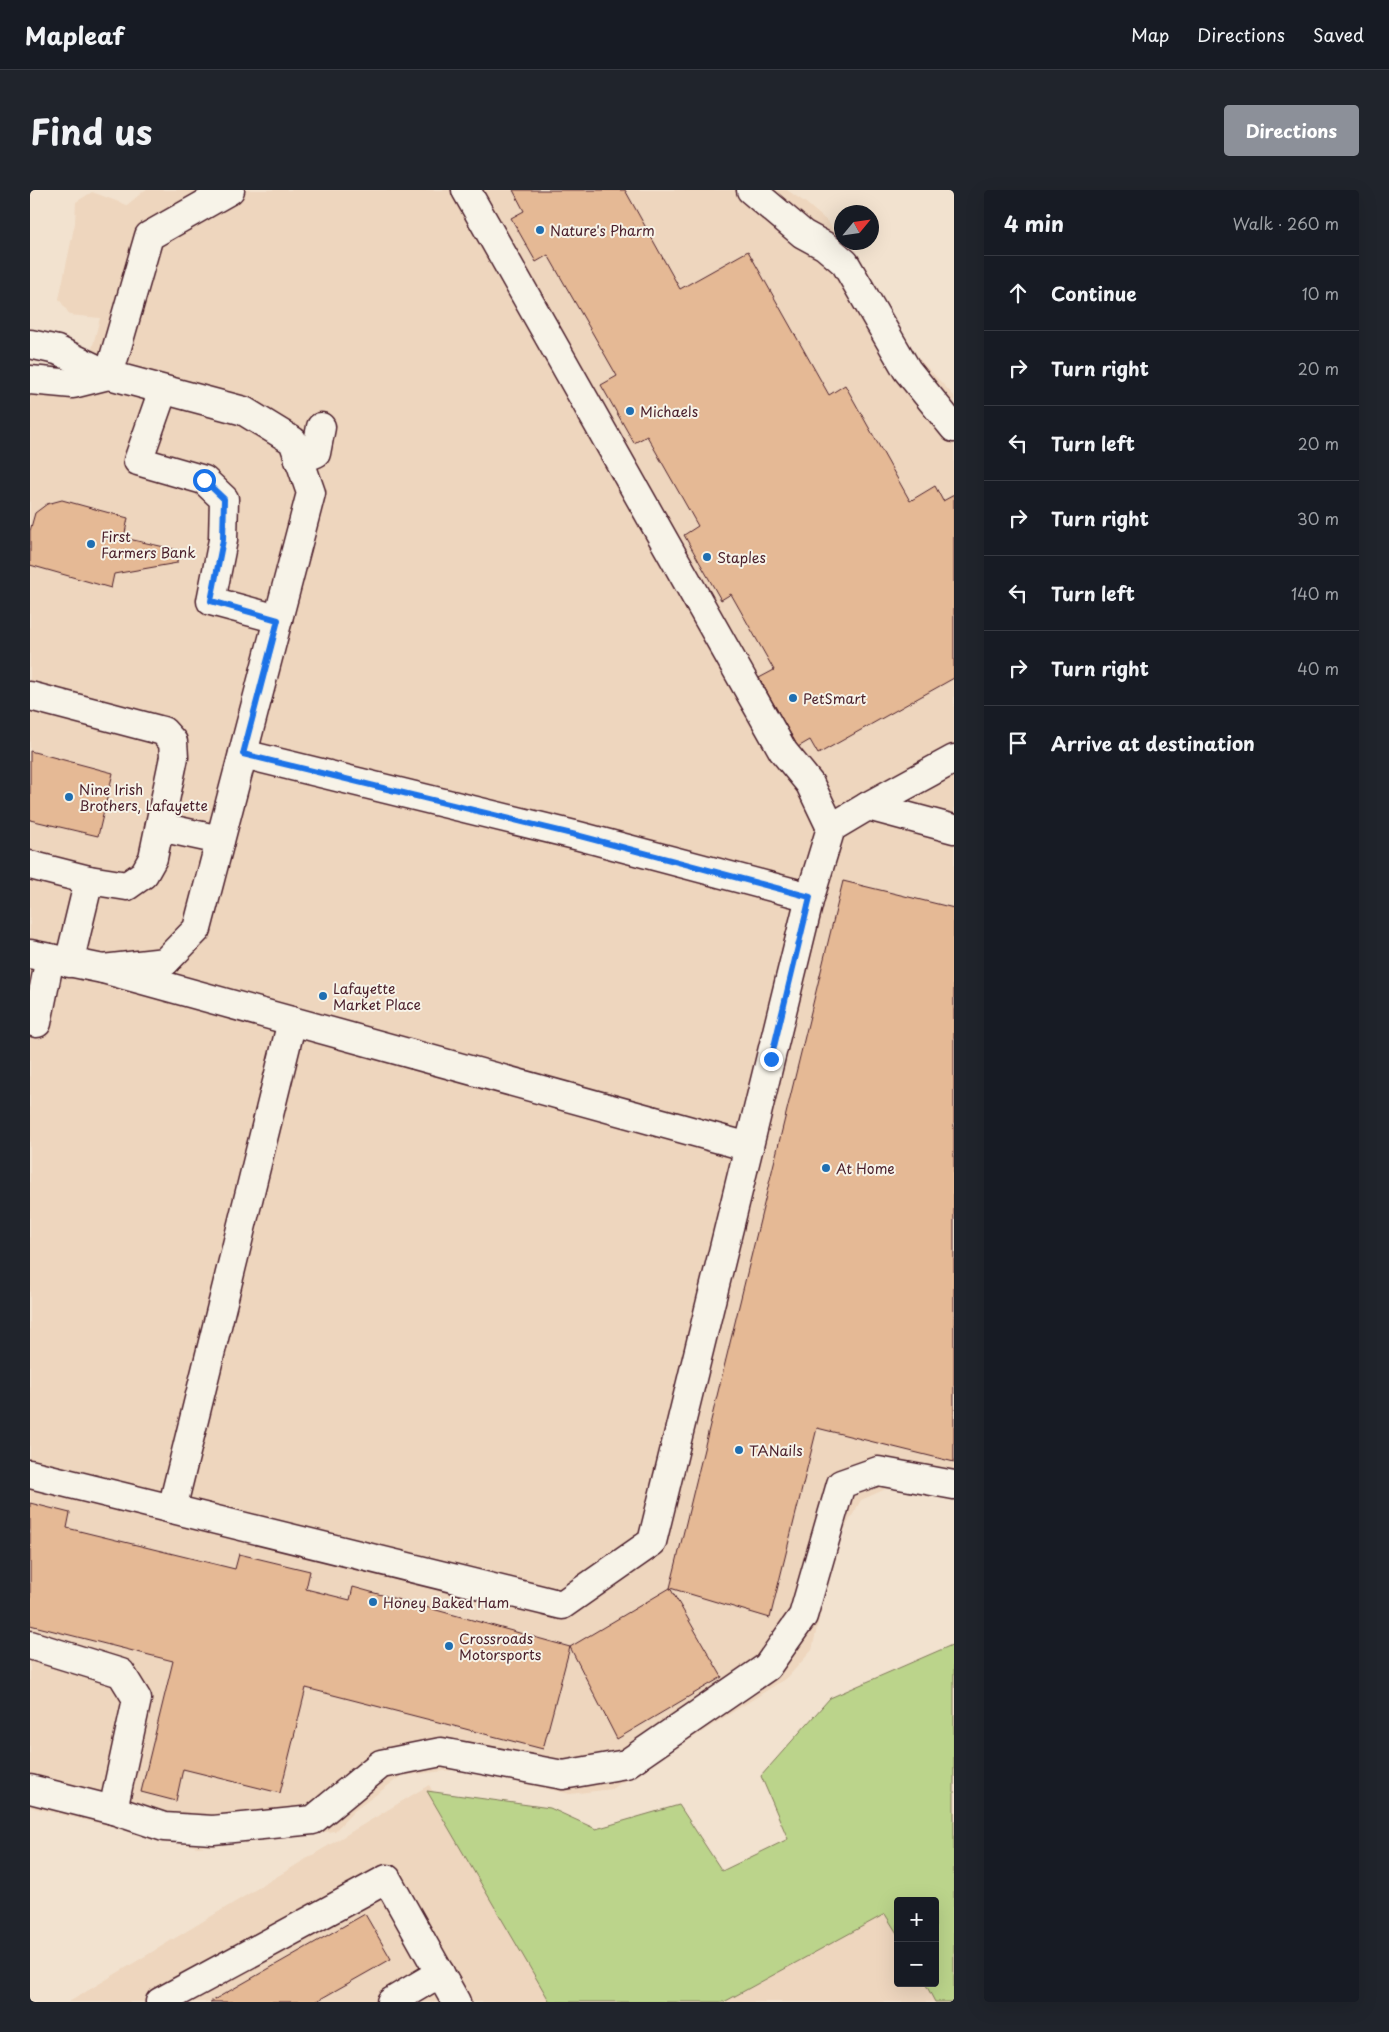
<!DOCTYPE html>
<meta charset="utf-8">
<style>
:root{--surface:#171b24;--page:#20242c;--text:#f1f3f6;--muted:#9ea1a6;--line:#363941;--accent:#8c9099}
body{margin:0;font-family:"Playpen Sans",sans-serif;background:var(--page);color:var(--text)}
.controls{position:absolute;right:15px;bottom:15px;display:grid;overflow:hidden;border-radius:5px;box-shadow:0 5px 20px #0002}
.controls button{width:45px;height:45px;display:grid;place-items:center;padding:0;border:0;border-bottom:1px solid var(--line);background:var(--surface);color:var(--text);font:25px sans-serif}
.compass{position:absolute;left:804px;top:15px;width:45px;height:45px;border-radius:50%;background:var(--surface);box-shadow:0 5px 20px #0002;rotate:61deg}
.stop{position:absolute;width:15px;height:15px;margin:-11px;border:4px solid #1a73e8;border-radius:50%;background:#fff}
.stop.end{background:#1a73e8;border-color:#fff;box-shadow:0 1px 5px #0008}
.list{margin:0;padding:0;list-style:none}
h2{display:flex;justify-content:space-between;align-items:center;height:65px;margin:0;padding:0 20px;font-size:21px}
h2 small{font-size:16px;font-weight:400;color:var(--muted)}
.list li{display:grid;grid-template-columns:32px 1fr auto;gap:15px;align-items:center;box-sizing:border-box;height:75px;padding:0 20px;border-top:1px solid var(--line)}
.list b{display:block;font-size:19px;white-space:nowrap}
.list em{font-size:16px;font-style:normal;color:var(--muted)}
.icon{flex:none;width:28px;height:28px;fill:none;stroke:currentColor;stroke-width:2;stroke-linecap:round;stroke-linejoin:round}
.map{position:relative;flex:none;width:924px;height:1812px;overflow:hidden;border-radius:5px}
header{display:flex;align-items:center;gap:30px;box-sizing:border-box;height:70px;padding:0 25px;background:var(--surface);border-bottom:1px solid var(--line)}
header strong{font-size:24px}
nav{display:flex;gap:28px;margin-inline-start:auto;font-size:18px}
.intro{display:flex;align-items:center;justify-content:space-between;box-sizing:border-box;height:120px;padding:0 30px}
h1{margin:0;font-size:35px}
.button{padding:12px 22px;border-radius:5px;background:var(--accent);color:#fff;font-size:18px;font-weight:700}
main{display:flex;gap:30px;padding:0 30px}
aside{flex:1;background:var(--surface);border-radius:5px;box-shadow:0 5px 20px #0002}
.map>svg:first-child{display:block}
.built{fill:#eed6be}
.green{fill:#bbd48b;stroke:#827a5b}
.building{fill:#e5b995;stroke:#4a1f2b}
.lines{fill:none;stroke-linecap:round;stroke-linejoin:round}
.minor-casing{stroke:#4a1f2b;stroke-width:31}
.minor{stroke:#f7f3e8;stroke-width:28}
.route{stroke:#1a73e8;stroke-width:6}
.poi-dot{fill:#1f6fb2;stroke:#f7f3e8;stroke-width:2}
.labels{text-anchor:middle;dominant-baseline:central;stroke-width:4;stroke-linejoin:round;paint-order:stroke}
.poi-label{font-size:14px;fill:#4a1f2b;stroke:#f7f3e8;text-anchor:start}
</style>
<header>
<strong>Mapleaf</strong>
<nav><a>Map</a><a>Directions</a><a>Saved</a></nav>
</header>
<div class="intro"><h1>Find us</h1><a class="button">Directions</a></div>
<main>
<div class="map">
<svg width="924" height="1812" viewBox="0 0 924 1812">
<rect width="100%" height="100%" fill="#f2e2cf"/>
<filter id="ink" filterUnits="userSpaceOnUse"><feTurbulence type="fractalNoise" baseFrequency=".02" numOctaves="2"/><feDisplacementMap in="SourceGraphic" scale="10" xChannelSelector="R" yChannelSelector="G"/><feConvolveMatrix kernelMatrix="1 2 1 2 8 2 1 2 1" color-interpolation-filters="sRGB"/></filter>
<g filter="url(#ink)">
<g class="built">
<path d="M115 0H757L776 13 798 32 876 155 924 206V1310L865 1295 831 1310 805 1356 782 1460 758 1487 582 1599 540 1604 431 1579 371 1586 324 1621 305 1641 168 1657 0 1617V205H50L70 128 40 125 29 109 45 33 46 12 62 2 97 15Z"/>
<path d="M399 1595 526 1812H39Z"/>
<path d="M856 1713 868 1734V1793H901L912 1812H669Z"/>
</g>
<path class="green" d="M924 1454V1812H905L895 1793H905V1711H868V1745L855 1724 694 1812H520L397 1601 520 1618 566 1639 649 1615 692 1681 758 1649 731 1586 800 1508Z"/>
<g class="building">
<path d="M483 0H595L650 99 718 61 799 205 815 195 880 311 905 296 913 311 924 305V488L788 564 780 550 768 557 729 488 744 480 701 404 691 410 654 345 668 336 617 246 604 253 571 195 587 186 518 65 506 72 481 28 494 21Z"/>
<path d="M32 310 98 328 94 348 148 360 147 373 84 384 81 398 0 375V341L5 323 17 314Z"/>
<path d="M0 561 83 583 68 646 0 630Z"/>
<path d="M813 691 924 718V1272L787 1238 740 1428 640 1398Z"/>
<path d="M0 1313 40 1323 37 1338 205 1379 209 1364 280 1381 276 1399 320 1410 323 1397 540 1457 513 1559 276 1498 250 1603 153 1579 146 1611 111 1602 143 1471 0 1435Z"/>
<path d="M640 1398 692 1487 587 1549 540 1457Z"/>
<path d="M335 1724 361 1769 285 1812H180Z"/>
</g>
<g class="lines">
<g class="minor-casing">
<g id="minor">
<path d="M436 0 753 561 780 594 801 638"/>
<path d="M721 0 773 44 795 56 815 73 877 180 924 238"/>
<path d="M0 154 27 160 79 185 214 221 263 251 281 303 167 739 135 772 73 779"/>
<path d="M79 185 119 46 200 0"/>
<path d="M0 190 43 194 79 185"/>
<path d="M133 200 108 271 174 290 194 309 193 350 181 411 248 429"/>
<path d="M269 270 286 263 291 237"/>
<path d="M0 506 133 541 143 552 144 567 123 668 114 684 97 696 59 690 0 675"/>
<path d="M213 564 549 646 780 707"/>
<path d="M838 616 924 569"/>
<path d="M130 637 190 650"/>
<path d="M0 764 73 779 719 957"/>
<path d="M39 773 59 690"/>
<path d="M0 831 7 833 20 768"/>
<path d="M0 1284 532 1415 622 1352 780 707 801 638 838 616 924 639"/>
<path d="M142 1319 262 831"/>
<path d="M0 1455 91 1483 107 1509 83 1620 134 1637 183 1640 283 1630 351 1574 411 1562 533 1585 596 1574 737 1477 773 1426 811 1294 848 1281 924 1295"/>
<path d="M0 1599 83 1620"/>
<path d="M130 1812 357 1689 426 1812"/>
<path d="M361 1812 410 1783"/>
</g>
</g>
<use href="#minor" class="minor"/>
</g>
</g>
<g class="lines" filter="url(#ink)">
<path class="route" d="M174 290 194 309 193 350 181 411 248 430 213 564 550 646 780 707 741 869"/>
</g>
<g class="poi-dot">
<circle cx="510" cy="40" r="5"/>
<circle cx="600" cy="221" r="5"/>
<circle cx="61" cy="354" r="5"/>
<circle cx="677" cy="367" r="5"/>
<circle cx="763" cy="508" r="5"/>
<circle cx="39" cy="607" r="5"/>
<circle cx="293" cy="806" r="5"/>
<circle cx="796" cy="978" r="5"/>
<circle cx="709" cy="1260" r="5"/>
<circle cx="343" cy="1412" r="5"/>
<circle cx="419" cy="1456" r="5"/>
</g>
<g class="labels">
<g class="poi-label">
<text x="520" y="40">Nature's Pharm</text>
<text x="610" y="221">Michaels</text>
<text x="71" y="346">First<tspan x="71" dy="16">Farmers Bank</tspan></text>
<text x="687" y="367">Staples</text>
<text x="773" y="508">PetSmart</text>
<text x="49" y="599">Nine Irish<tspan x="49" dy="16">Brothers, Lafayette</tspan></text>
<text x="303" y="798">Lafayette<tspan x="303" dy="16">Market Place</tspan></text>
<text x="806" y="978">At Home</text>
<text x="719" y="1260">TANails</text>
<text x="353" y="1412">Honey Baked Ham</text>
<text x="429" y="1448">Crossroads<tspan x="429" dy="16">Motorsports</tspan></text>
</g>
</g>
</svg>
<div class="controls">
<button>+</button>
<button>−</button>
</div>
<svg class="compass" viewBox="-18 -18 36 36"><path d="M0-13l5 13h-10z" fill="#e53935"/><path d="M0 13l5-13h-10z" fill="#9ea1a6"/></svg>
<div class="stop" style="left:174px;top:290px"></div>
<div class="stop end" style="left:741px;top:869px"></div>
</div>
<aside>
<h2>4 min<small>Walk · 260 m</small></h2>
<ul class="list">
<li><svg class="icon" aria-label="ahead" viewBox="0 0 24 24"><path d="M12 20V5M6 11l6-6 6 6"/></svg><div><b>Continue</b></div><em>10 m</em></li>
<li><svg class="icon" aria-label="right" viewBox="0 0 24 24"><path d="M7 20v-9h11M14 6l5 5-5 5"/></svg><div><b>Turn right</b></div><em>20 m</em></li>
<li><svg class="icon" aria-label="left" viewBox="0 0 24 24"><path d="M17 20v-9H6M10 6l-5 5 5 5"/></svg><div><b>Turn left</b></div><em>20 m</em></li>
<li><svg class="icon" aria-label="right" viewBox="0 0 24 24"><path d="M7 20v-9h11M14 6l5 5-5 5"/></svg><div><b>Turn right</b></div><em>30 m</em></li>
<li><svg class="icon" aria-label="left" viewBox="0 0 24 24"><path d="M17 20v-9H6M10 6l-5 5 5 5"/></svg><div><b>Turn left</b></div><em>140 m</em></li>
<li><svg class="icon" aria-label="right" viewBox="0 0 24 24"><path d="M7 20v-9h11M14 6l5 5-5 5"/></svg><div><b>Turn right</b></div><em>40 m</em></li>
<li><svg class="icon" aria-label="arrive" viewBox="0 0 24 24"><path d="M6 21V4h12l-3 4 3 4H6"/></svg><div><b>Arrive at destination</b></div></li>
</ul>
</aside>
</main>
